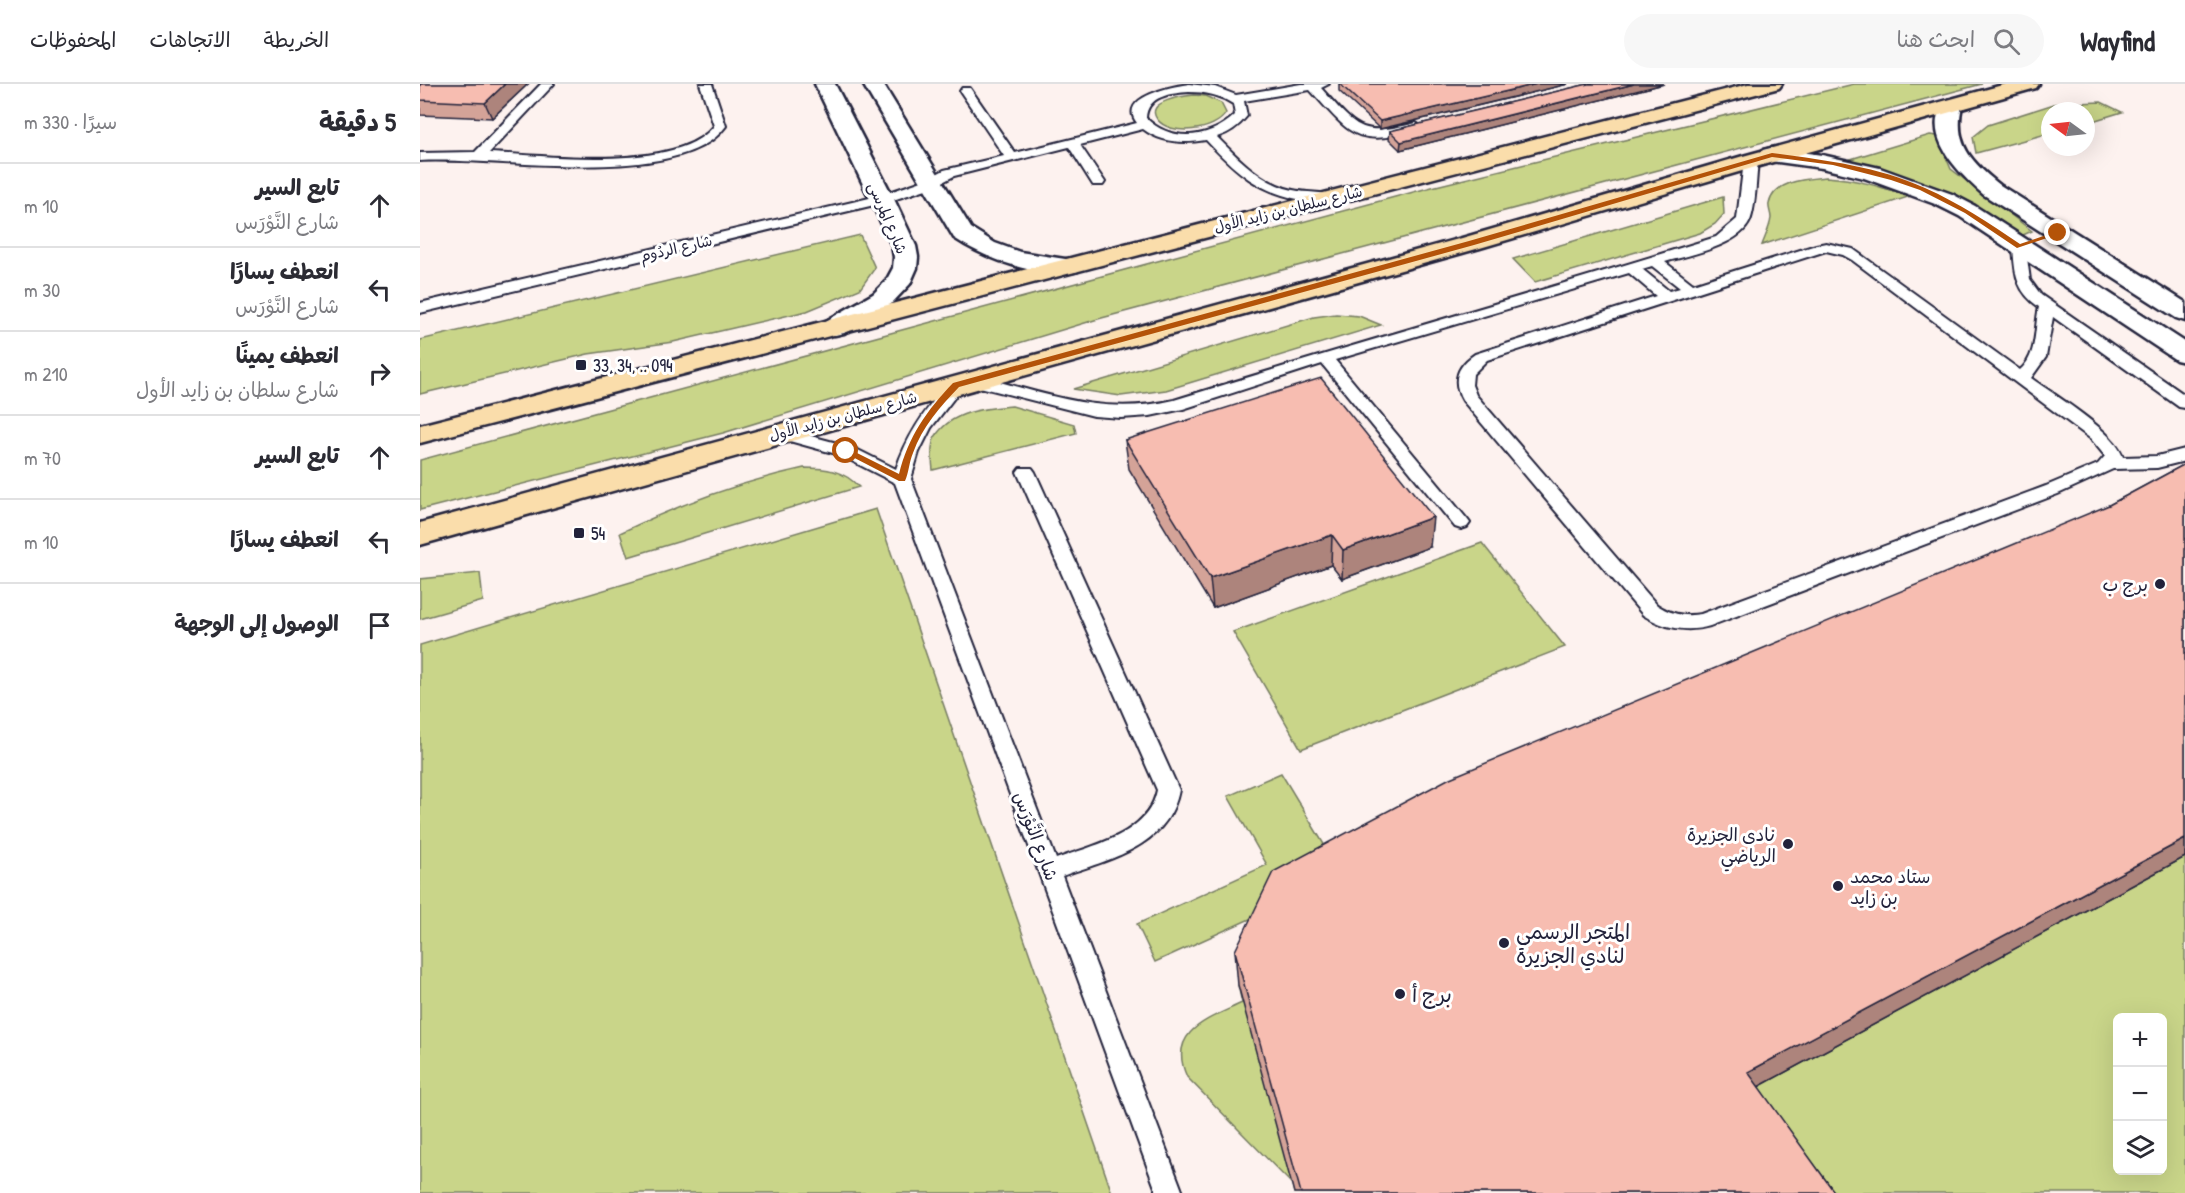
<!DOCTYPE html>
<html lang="ar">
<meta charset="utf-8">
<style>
:root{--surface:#fff;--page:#f7f7f7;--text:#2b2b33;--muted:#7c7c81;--line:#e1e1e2}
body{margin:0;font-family:"Patrick Hand","Playpen Sans Arabic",sans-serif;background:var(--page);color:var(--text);direction:rtl}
.controls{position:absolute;right:18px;bottom:18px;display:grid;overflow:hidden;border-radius:9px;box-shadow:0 6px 24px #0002}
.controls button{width:54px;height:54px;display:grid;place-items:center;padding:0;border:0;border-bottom:2px solid var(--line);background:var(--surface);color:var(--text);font:30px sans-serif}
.compass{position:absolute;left:1621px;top:18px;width:54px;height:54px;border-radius:50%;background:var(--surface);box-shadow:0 6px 24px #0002;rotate:285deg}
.stop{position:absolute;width:18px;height:18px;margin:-14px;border:4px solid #b45309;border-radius:50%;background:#fff}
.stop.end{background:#b45309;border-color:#fff;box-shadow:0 2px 6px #0008}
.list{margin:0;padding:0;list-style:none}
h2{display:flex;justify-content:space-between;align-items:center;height:78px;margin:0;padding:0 24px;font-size:26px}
h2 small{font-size:20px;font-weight:400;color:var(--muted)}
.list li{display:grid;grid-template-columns:39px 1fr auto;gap:18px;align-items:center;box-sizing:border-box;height:84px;padding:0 24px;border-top:2px solid var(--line)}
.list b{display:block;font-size:22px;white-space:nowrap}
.list p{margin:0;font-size:20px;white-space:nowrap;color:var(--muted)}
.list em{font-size:20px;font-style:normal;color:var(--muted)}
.icon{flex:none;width:33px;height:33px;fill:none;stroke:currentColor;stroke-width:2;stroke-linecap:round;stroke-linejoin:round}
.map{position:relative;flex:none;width:1765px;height:1109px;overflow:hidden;direction:ltr}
header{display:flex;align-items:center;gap:36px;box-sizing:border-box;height:84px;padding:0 30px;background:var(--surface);border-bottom:2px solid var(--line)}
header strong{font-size:28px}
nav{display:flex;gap:33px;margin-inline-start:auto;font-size:21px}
.search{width:420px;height:54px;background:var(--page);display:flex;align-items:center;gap:15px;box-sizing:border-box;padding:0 21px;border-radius:33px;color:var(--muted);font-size:22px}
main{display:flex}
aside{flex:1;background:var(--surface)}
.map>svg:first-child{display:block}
.green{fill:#c9d589;stroke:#767c62;stroke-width:1.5;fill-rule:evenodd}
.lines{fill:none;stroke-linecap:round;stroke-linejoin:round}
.service-casing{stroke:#22223b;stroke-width:4}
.minor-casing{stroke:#22223b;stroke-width:5}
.primary-casing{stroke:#22223b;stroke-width:5}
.service{fill:#fff;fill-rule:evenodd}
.minor{fill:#fff;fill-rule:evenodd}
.primary{fill:#faddab;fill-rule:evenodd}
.wall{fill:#d4a398;stroke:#22223b;stroke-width:1.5}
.shaded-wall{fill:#ad847c;stroke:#22223b;stroke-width:1.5}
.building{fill:#f7bdb1;stroke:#22223b;stroke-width:1.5}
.route{fill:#b45309}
.poi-dot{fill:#22223b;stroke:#fff;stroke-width:2}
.labels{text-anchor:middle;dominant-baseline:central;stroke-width:6;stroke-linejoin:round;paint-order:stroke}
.far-street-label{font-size:15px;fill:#22223b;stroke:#fff}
.poi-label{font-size:18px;fill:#22223b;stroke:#fff;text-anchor:start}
.street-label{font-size:18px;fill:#22223b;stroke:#fff}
.near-poi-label{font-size:21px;fill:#22223b;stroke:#fff;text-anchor:start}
</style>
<header>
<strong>Wayfind</strong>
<div class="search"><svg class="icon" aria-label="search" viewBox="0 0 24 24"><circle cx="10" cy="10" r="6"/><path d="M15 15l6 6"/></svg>ابحث هنا</div>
<nav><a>الخريطة</a><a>الاتجاهات</a><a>المحفوظات</a></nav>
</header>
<main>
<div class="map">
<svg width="1765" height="1109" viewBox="0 0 1765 1109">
<rect width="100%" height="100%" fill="#fdf2ef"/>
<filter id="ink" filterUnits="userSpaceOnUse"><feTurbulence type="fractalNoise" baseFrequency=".0167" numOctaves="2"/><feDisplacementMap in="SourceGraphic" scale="12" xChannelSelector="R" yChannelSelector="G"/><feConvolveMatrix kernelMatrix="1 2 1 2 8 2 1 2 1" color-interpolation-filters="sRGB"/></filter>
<g filter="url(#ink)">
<g class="green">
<path d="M1434 0H1562L678 235 303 349 0 426V376L1012 103Z"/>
<path d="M774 11 785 12 801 19 806 29C796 47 750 53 737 35 724 17 764 12 774 11Z"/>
<path d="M1681 18 1702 28 1666 39V27H1630V49L1556 69 1553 53 1568 41 1634 20Z"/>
<path d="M1510 51 1517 52 1531 85 1612 147 1601 152 1502 98 1424 77Z"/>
<path d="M1406 93C1436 95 1460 102 1488 113L1342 161C1345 153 1350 143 1351 134 1351 129 1348 124 1349 120 1354 96 1387 95 1406 93Z"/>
<path d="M1303 113 1304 130 1295 140 1280 149 1115 198 1093 175Z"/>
<path d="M440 151 455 184 440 205 387 227 253 258 168 270 0 310V256Z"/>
<path d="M916 230 939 232 961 241 746 306 701 312 653 305 894 233Z"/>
<path d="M592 322 654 340 656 349 513 386C512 376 510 362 515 353 531 327 565 324 592 322Z"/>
<path d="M384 384C406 384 423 386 439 403L208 473 200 449C260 420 320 398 384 384Z"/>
<path d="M1765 405V1109H874L872 1100 767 993C746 947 789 935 822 919L818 901 854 824 735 878 717 840 847 781 808 712 861 689 920 787ZM1698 934H1742V1086H1698Z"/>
<path d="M456 425 692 1109H0V561Z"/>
<path d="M1062 459 1145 563 881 665 813 548Z"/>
<path d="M60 489 63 517 0 535V495Z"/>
</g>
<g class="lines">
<g class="service-casing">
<g id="service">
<path d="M121 0H134L69 69C124 71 257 89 294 42L280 0H292L306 42C261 106 74 72 0 77V69L55 68Z"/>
<path d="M769 0 795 3 816 11 881 0H909L901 4C938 45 940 53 996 39L1002 43 1001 46C935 63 933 53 890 6L824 17 827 32C819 42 810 49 797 53 819 75 841 99 873 106 887 109 901 108 915 111L917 114 915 117C905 119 893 117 883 116 838 108 816 88 786 56 764 60 741 59 723 45L660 61 685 98 683 101H673L649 63 534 92 515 102 467 118 0 229V219L458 112 505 96 524 86 584 72 540 7 542 4H550L595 69 717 39C696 13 754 2 769 0ZM769 8C786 8 799 11 813 20L815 31C790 55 751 59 726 34 727 12 751 9 769 8Z"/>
<path d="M1331 73 1338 77C1336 94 1336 122 1330 137 1319 162 1269 171 1245 178L1273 200 1396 161 1406 159 1433 165 1600 286C1618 271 1614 244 1619 223 1595 206 1595 189 1593 162L1595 159H1605L1610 196 1621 211 1765 311V324L1759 323 1633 233 1626 273 1611 294C1633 310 1696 348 1703 373L1737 372 1765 365V377L1737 384 1693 385 1638 410 1290 542C1266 549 1244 544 1223 531L1043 317C1031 297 1037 282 1055 270L1236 212 1209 189 915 276 1047 435 1050 439 1047 443 1041 445 1035 443 902 280 763 325 730 332 701 334 674 332 548 300 546 296 554 291C624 309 681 333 754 316 934 260 1116 209 1296 153L1317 135 1324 77ZM1406 167 1423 171 1432 176 1671 355 1685 372 1678 380 1626 402 1281 530C1264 533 1251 530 1237 521L1056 311 1052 301 1053 290 1067 276ZM1232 182 1260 204 1249 207 1222 185Z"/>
<path d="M536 296 544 301 511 344 499 368 491 395 636 775C673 761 728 751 737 706L597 388 600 384H612L615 388 759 706C748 763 690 775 642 792L763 1109H737L475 399 420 371 355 353 353 349 355 345 361 344 432 363 476 385C487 351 507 323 530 297Z"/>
</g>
</g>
<g class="minor-casing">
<g id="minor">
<path d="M395 0H415L474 115 496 162 498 173 497 184 490 200 471 220 424 249 415 251 406 249 402 243 406 237 453 210 466 197 473 184 474 173 472 162 450 115Z"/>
<path d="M443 0H463L551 144 575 159 600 168 658 177 661 182 658 187C621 196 564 174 534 154Z"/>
<path d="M1531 16 1538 18 1542 22C1533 61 1552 78 1580 101L1765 218V237L1756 234 1564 111C1540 90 1500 52 1524 18Z"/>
<path d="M1351 64 1402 71 1460 84 1532 110 1555 122 1765 258V278L1756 276 1539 132 1515 120 1444 94 1402 84 1343 76 1340 71 1343 66Z"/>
</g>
</g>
<g class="primary-casing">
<g id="primary">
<path d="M1328 0H1362L1359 4 0 359V341Z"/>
<path d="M1586 0H1619L1616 4 1339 82 1060 164 0 461V439L1042 154 1323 72Z"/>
</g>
</g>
<use href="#service" class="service"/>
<use href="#minor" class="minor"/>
<use href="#primary" class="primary"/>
</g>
<g class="wall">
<path d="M0 0H108L72 34 0 31Z"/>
<path d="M919 0H1148L960 45 919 7Z"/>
<path d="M1168 0H1244L980 66 969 55 970 47Z"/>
<path d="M705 356 1010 463 922 495 911 481 793 524 709 385Z"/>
<path d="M1765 380V773L1338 1003 1415 1109H874L818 901 815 867 1689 421Z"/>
</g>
<g class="shaded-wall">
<path d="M85 0H108L72 34 65 19Z"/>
<path d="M1117 0H1148L960 45V37Z"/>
<path d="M1214 0H1244L980 66 981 58Z"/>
<path d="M1013 433 1010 463 922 495 923 466Z"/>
<path d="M912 451 911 481 793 524 790 494Z"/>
<path d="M1765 755V773L1308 1019 1328 988Z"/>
</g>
<g class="building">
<path d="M0 0H85L65 19 0 16Z"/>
<path d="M920 0H1117L960 37Z"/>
<path d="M1168 0H1214L981 58 970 47Z"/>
<path d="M901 294 1013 433 923 466 912 451 790 494 705 356Z"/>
<path d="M1765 380V755L1328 988 1415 1109H881L815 867 853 788 1030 694 1689 421Z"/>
</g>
</g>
<path class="route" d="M1352 69C1403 76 1456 82 1505 104 1539 119 1569 139 1600 160L1635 148 1642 149 1597 164 1545 129 1500 106 1471 96 1413 81 1352 73 1054 161 539 303C520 323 502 343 493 369 489 378 489 388 485 397H479L421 367 429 365 479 390C488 353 507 326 533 299L1049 157Z"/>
<g class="poi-dot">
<rect x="155" y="275" width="12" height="12" rx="3"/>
<rect x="153" y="443" width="12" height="12" rx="3"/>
<circle cx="1740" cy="500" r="6"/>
<circle cx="1368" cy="760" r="6"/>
<circle cx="1418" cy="802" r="6"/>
<circle cx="1084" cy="859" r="6"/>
<circle cx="980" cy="910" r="6"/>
</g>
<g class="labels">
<g class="far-street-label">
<text transform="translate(868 125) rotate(-14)">شارع سلطان بن زايد الأول</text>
<text transform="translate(468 134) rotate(67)">شارع المرسى</text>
<text transform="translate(256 164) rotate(-13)">شارع الردُوم</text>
<text transform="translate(423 332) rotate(-15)">شارع سلطان بن زايد الأول</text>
</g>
<g class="poi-label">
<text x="173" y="281">33, 34, .. 094</text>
<text x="171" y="449">54</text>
<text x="1728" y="500" text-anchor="end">برج ب</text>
<text x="1356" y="750" text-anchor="end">نادى الجزيرة<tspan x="1356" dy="21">الرياضي</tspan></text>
<text x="1430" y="792">ستاد محمد<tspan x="1430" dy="21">بن زايد</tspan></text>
</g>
<g class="street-label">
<text transform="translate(616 752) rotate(69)">شارع النَّوْرَس</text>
</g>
<g class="near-poi-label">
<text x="1096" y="847">المتجر الرسمي<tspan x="1096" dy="24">لنادي الجزيرة</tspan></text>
<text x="992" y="910">برج أ</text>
</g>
</g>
</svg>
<div class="controls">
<button>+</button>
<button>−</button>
<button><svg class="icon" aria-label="layers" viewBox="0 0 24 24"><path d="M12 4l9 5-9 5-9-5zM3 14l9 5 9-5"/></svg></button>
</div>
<svg class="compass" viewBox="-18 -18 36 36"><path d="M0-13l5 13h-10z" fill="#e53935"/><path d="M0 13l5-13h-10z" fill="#7c7c81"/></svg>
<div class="stop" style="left:426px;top:367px"></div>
<div class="stop end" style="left:1638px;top:149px"></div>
</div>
<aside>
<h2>5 دقيقة<small>سيرًا · 330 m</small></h2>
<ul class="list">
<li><svg class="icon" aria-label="ahead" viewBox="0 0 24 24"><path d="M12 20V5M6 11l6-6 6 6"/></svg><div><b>تابع السير</b><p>شارع النَّوْرَس</p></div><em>10 m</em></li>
<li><svg class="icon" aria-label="left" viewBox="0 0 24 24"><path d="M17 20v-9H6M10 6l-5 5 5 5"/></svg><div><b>انعطف يسارًا</b><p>شارع النَّوْرَس</p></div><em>30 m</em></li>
<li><svg class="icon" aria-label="right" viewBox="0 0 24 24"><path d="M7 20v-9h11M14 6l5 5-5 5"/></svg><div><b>انعطف يمينًا</b><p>شارع سلطان بن زايد الأول</p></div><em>210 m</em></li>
<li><svg class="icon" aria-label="ahead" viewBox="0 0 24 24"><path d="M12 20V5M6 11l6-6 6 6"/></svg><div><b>تابع السير</b></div><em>70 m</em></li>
<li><svg class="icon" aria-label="left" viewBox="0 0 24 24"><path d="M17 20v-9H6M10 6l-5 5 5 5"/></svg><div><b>انعطف يسارًا</b></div><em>10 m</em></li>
<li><svg class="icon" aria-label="arrive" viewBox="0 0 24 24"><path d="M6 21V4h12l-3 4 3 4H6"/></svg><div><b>الوصول إلى الوجهة</b></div></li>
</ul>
</aside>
</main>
